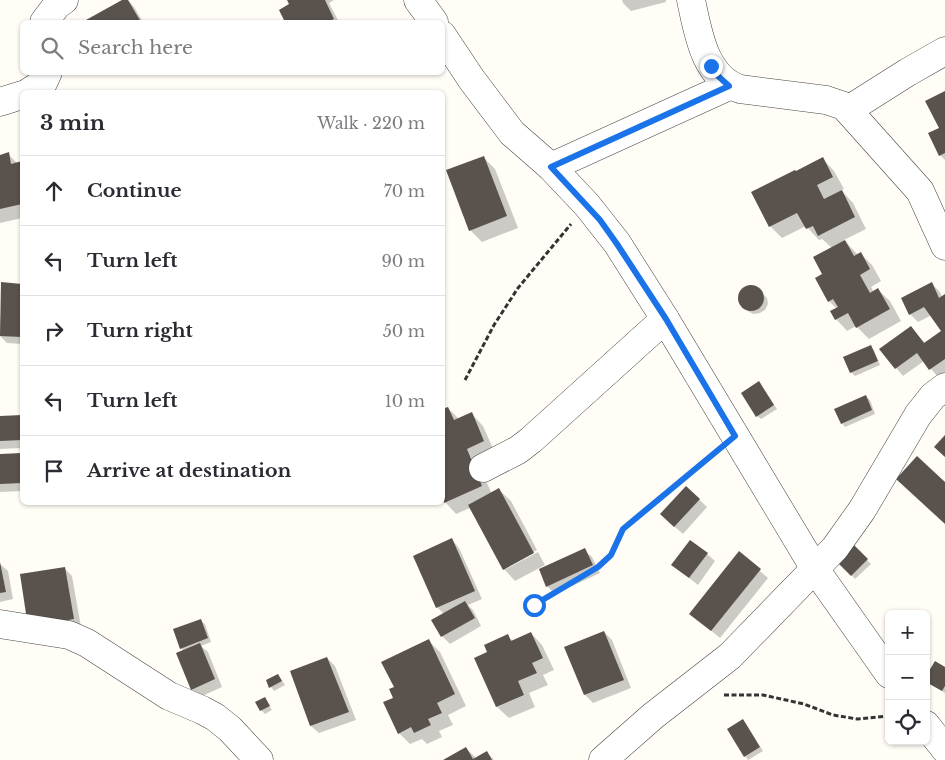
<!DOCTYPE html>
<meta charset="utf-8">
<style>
:root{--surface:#fff;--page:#f2f2f3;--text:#2b2b33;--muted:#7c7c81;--line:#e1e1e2}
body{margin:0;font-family:"Libre Baskerville",serif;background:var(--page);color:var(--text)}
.controls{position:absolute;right:15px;bottom:15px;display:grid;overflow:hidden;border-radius:8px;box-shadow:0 1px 4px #0004}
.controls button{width:45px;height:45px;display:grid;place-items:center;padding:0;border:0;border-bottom:1px solid var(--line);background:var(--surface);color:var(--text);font:25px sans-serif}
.stop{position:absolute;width:15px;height:15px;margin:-11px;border:4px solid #1a73e8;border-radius:50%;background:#fff}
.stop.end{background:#1a73e8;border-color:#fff;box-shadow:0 1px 5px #0008}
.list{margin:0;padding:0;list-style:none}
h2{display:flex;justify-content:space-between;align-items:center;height:65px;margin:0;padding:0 20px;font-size:21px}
h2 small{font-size:16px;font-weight:400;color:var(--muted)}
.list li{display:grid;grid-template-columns:32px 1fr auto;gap:15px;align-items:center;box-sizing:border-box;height:70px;padding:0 20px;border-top:1px solid var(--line)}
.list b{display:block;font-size:19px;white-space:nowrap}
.list em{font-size:16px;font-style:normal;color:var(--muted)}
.icon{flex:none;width:28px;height:28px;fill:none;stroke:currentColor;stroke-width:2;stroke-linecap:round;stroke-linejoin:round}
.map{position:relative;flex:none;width:945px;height:760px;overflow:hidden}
.search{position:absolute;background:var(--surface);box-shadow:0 1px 4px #0004;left:20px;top:20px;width:425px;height:55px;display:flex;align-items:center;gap:12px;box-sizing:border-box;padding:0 18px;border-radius:8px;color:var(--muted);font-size:19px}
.panel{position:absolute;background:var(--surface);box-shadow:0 1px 4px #0004;left:20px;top:90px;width:425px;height:415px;border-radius:8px}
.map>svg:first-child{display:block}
.shadow{fill:#0003}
.building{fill:#5a524d}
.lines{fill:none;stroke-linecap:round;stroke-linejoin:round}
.minor-casing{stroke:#444;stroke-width:29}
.path{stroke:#333;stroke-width:3;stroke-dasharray:5 2.5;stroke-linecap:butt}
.minor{stroke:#fff;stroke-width:28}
.route{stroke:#1a73e8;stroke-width:6}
</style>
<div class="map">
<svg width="945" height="760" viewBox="0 0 945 760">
<rect width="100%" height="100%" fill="#fffdf5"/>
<g class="shadow">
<path d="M125 0H128L134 7 143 22H89L88 21Z"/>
<path d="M289 0H334L329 3 339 22H286L280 10 291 5Z"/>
<path d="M622 0H666V2L631 11 623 3Z"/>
<path d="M945 92V160L940 155 930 134 940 129Z"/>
<path d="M8 154 18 164 22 162V218L0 223V156Z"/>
<path d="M483 157 495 169 518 228 482 242 470 230Z"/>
<path d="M823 159 834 171 844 189 841 190 853 203 866 229 844 240 858 255 860 253 872 265 881 281 871 287 874 292 878 290 890 301 901 321 869 339 856 326 847 331 836 319 837 309 829 301 824 274 832 248 822 239 819 240 806 226 782 238 770 226 753 192Z"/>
<path d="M2 284 22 285V344L7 343 0 336Z"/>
<path d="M932 284 940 292 942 297 945 296V372L938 377 924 361 903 376 881 350 911 328 925 343 942 331 932 315 918 322 910 314Z"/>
<path d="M753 286 758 289 767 298 768 304 765 310 760 313 754 314 749 312 741 302 740 297 742 291 747 287Z"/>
<path d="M870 346 874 350 880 365 855 376 851 372Z"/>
<path d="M759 383 777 409 761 419 757 416Z"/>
<path d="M866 397 870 400 875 414 845 427 842 423Z"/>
<path d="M448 408 459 419 472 414 483 426 495 453 477 461 492 494 499 490 511 501 537 550 506 567V569L538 552 545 565 515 581 504 569 470 508 456 514 445 502 442 497V411Z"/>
<path d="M22 416V448L0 449V417Z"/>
<path d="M22 454V491L0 492V455Z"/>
<path d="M686 487 707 507 683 534 669 522Z"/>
<path d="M452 540 459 548 482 599 468 605 473 610 481 626 450 644 442 636 444 614 437 607Z"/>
<path d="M852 545 871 564 855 579 837 560Z"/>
<path d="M584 550 592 557 600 573 555 594 547 586Z"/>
<path d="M739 553 768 578 720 638 691 614Z"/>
<path d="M707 554 715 561 698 585 673 565Z"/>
<path d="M0 564 8 571 13 599 0 602Z"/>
<path d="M64 568 72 576 81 627 37 634Z"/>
<path d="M201 621 205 624 211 642 201 646 208 652 222 687 200 697 192 689 184 651 181 648Z"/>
<path d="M604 632 612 640 631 688 593 703 585 695 566 647Z"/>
<path d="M531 633 542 645 554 670 543 675 548 685 529 693 535 707 509 718 497 707 476 659 489 653 507 636 513 641Z"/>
<path d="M429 641 440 652 466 706 448 715 453 725 439 731 442 737 427 744 422 739 410 744 399 733 395 698V688Z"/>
<path d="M327 658 335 666 356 720 319 733 311 726Z"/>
<path d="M945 669V693L929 683Z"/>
<path d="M278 675 285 685 274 691 267 681Z"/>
<path d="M264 698 272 710 265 714 261 710Z"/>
<path d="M746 724 763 751 748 760 728 729Z"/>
<path d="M466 748 476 758 487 752 494 760H446Z"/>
</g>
<g class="building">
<path d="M122 0H128L141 22H88L86 20Z"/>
<path d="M287 0H325L334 19 327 22H297V21L285 22 279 10 289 4Z"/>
<path d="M945 91V153L939 156 928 133 939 128 925 101Z"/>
<path d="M9 152 11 164 22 161V204L0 209V155Z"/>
<path d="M484 156 507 216 469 231 446 170Z"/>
<path d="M823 157 833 177 817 185 824 199 842 190 855 217 818 236 813 226 806 229 797 213 769 227 751 192 795 170 796 171Z"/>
<path d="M845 240 854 256 861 252 870 269 860 275 870 293 878 288 890 309 856 328 848 313 835 320 830 311 838 307 833 299 828 302 815 278 822 274 813 257Z"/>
<path d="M1 282 22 284V337L0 336Z"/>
<path d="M932 282 939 298 945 294V359L929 370 917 353 895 369 879 349 911 326 924 343 941 331 924 307 909 315 901 298Z"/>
<circle cx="751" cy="298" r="13"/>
<path d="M871 345 878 361 850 373 843 357Z"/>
<path d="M759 381 774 405 756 417 741 393Z"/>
<path d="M866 395 872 410 841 424 834 409Z"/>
<path d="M448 407 454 420 472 412 484 441 467 449 482 486 444 503 442 409Z"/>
<path d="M22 415V440L0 441V416Z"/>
<path d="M945 435V457L934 447Z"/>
<path d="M22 453V483L0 484V454Z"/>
<path d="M917 456 945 482V524L896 479Z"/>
<path d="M686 486 700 499 674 527 660 514Z"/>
<path d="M499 488 534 553 503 570 468 505Z"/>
<path d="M452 538 475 591 436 608 413 556Z"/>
<path d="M690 540 708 553 689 578 671 565Z"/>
<path d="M852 543 868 559 851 576 835 560Z"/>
<path d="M585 548 593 565 546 587 539 569Z"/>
<path d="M739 551 761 569 711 631 689 614Z"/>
<path d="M0 562 6 592 0 593Z"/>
<path d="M65 567 74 619 28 627 20 574Z"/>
<path d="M465 601 475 618 441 637 431 620Z"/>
<path d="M201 619 208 638 180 649 173 629Z"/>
<path d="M604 631 624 680 584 695 564 647Z"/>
<path d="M531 632 543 658 532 663 537 673 518 681 524 695 496 707 474 658 487 652 484 645 508 634 511 641Z"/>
<path d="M429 639 455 694 437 703 442 713 428 719 431 725 414 733 411 727 398 734 383 702 393 698 389 689 394 687 381 662Z"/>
<path d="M200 643 215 679 191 690 176 653Z"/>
<path d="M327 657 349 712 310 726 290 671Z"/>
<path d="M935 661 945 667V686L942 691 926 682V676Z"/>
<path d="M278 674 282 681 269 688 266 680Z"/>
<path d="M265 697 270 706 260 711 255 702Z"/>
<path d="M743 719 760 747 744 757 727 729Z"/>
<path d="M466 747 473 759 487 751 492 760H443Z"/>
</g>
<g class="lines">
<g class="minor-casing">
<g id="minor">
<path d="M418 0 434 22"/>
<path d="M691 0C698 32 704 77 740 89L826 100 844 106 920 191 945 246"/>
<path d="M44 22 57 5 64 0"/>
<path d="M442 35 472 80 512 133 551 167 587 205 617 243 665 319 815 569 889 674"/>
<path d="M29 92 43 83 48 72"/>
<path d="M0 102 22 95"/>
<path d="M848 110 908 72 945 51"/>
<path d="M551 167 729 86"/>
<path d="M483 468 518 450 531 440 665 319"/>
<path d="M0 624 69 635 87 643 169 696 202 710 215 717 230 729 259 760"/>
<path d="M926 725 945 749"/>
<path d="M603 760 653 716 730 656 835 548 862 510 918 415 933 396 945 387"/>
</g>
</g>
<g class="path">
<path d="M465 380 494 325 518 288 571 224"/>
<path d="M534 605 598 567 611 555 623 529 715 452"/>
<path d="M724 695H763L804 704 833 715 857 719 889 716"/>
</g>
<use href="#minor" class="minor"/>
</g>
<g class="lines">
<path class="route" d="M534 605 598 567 611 555 623 529 735 436 666 319 617 244 600 220 551 167 729 86 718 76 711 66"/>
</g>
</svg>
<div class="controls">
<button>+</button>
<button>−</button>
<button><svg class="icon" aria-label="locate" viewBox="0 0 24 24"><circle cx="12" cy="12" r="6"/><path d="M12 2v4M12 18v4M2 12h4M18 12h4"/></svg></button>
</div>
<div class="stop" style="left:534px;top:605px"></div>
<div class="stop end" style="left:711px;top:66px"></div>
<div class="search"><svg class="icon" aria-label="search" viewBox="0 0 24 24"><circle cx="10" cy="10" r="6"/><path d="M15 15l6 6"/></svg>Search here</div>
<section class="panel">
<h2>3 min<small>Walk · 220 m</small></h2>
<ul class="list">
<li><svg class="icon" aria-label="ahead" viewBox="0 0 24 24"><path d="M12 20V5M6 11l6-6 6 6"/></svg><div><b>Continue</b></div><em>70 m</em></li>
<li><svg class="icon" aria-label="left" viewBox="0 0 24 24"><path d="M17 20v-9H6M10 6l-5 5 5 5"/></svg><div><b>Turn left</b></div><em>90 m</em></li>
<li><svg class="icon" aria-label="right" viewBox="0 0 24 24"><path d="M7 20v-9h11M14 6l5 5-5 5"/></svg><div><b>Turn right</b></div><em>50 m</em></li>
<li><svg class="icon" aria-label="left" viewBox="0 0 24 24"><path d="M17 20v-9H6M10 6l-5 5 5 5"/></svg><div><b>Turn left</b></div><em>10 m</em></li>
<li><svg class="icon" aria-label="arrive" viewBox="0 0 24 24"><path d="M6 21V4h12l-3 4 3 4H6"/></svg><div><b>Arrive at destination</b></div></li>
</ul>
</section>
</div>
